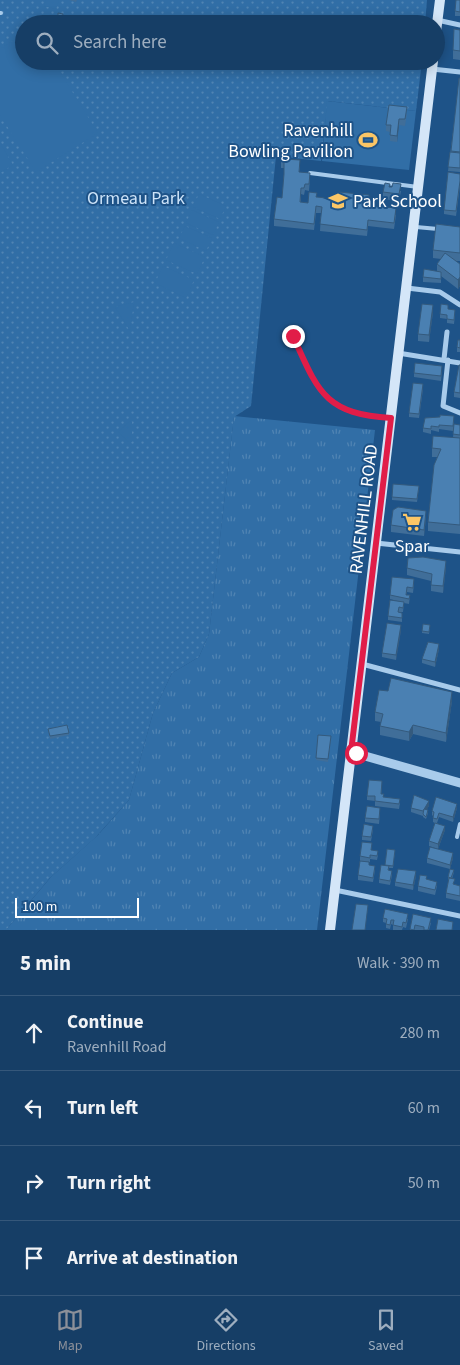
<!DOCTYPE html>
<meta charset="utf-8">
<style>
:root{--surface:#163e66;--page:#23496f;--text:#f1f3f6;--muted:#9eaebf;--line:#35577a;--accent:#8c9099}
body{margin:0;font-family:"Source Sans 3",sans-serif;background:var(--page);color:var(--text)}
.scale{position:absolute;left:15px;bottom:12px;width:124px;box-sizing:border-box;padding-left:5px;border:2px solid #fff;border-top:0;font-size:14px;line-height:18px;white-space:nowrap;color:#fff;-webkit-text-stroke:4px #1e5388;paint-order:stroke}
.stop{position:absolute;width:15px;height:15px;margin:-11px;border:4px solid #e11d48;border-radius:50%;background:#fff}
.stop.end{background:#e11d48;border-color:#fff;box-shadow:0 1px 5px #0008}
.list{margin:0;padding:0;list-style:none}
h2{display:flex;justify-content:space-between;align-items:center;height:65px;margin:0;padding:0 20px;font-size:21px}
h2 small{font-size:16px;font-weight:400;color:var(--muted)}
.list li{display:grid;grid-template-columns:32px 1fr auto;gap:15px;align-items:center;box-sizing:border-box;height:75px;padding:0 20px;border-top:1px solid var(--line)}
.list b{display:block;font-size:19px;white-space:nowrap}
.list p{margin:0;font-size:16px;white-space:nowrap;color:var(--muted)}
.list em{font-size:16px;font-style:normal;color:var(--muted)}
.icon{flex:none;width:28px;height:28px;fill:none;stroke:currentColor;stroke-width:2;stroke-linecap:round;stroke-linejoin:round}
.map{position:relative;flex:none;width:460px;height:930px;overflow:hidden}
.search{position:absolute;background:var(--surface);box-shadow:0 2px 12px #0003;left:15px;right:15px;top:15px;height:55px;display:flex;align-items:center;gap:12px;box-sizing:border-box;padding:0 18px;border-radius:28px;color:var(--muted);font-size:19px}
.sheet{height:365px;background:var(--surface)}
nav{display:flex;justify-content:space-around;align-items:center;box-sizing:border-box;height:70px;border-top:1px solid var(--line);background:var(--surface);font-size:14px;color:var(--muted)}
nav a{display:grid;justify-items:center;gap:2px}
nav .on{color:var(--accent)}
.map>svg:first-child{display:block}
.grass{fill:url(#grass-tufts)}
.park{fill:url(#park-dots)}
.garden{fill:#316ea6}
.lines{fill:none;stroke-linecap:round;stroke-linejoin:round}
.service{stroke:#a8cbeb;stroke-width:4}
.minor{stroke:#a8cbeb;stroke-width:5}
.tertiary{stroke:#a8cbeb;stroke-width:9}
.secondary{stroke:#d4e6f8;stroke-width:10}
.wall{fill:#406e99}
.shaded-wall{fill:#345a7d}
.building{fill:#4a80b2;stroke:#345a7d}
.route{stroke:#e11d48;stroke-width:6}
.labels{text-anchor:middle;dominant-baseline:central;stroke-width:4;stroke-linejoin:round;paint-order:stroke}
.poi-label{font-size:18px;fill:#fff;stroke:#1e5388;text-anchor:end}
.park-label{font-size:18px;fill:#cde3f8;stroke:#1e5388}
.street-label{font-size:18px;fill:#fff;stroke:#1e5388}
</style>
<div class="map">
<svg width="460" height="930" viewBox="0 0 460 930">
<defs>
<pattern id="grass-tufts" width="24" height="20" patternUnits="userSpaceOnUse" patternTransform="scale(1.25)"><rect width="24" height="20" fill="#316ea6"/><path d="M3 7l-1-3M5 7V3M7 7l1-3M15 17l-1-3M17 17v-4M19 17l1-3" fill="none" stroke="#5084b3"/></pattern>
<pattern id="park-dots" width="8" height="8" patternUnits="userSpaceOnUse" patternTransform="scale(1.25)"><rect width="8" height="8" fill="#316ea6"/><path d="M2 2h.1M6 6h.1" fill="none" stroke="#5084b3" stroke-width="1.8" stroke-linecap="round"/></pattern>
</defs>
<rect width="100%" height="100%" fill="#1e5388"/>
<path class="grass" d="M234 416 375 430 317 930H6L51 877 98 835 129 800 153 713 172 673 199 657 209 634Z"/>
<path class="park" d="M0 0H427L425 24H24V61H422L416 111 328 101 321 161 276 156 251 406 234 417 209 634 199 657 172 673 153 713 129 800 95 838 50 878 6 930H0Z"/>
<g class="garden">
<path d="M46 0H59L56 9 44 6Z"/>
<path d="M24 34V61H53L98 133 36 172 0 115V49Z"/>
<path d="M327 101 416 111 409 170 322 161Z"/>
<path d="M0 143 13 165 0 173Z"/>
<path d="M199 194 226 206 220 219 193 207Z"/>
<path d="M192 210 219 222 213 235 186 223Z"/>
<path d="M185 226 212 238 206 251 179 238Z"/>
<path d="M174 243 205 257 197 274 166 260Z"/>
<path d="M163 266 194 280 186 298 155 283Z"/>
<path d="M134 302 130 331 115 307Z"/>
<path d="M130 421 132 422V442H129L118 432Z"/>
</g>
<g class="lines">
<g class="service">
<path d="M0 13H1"/>
<path d="M310 173 418 187"/>
<path d="M416 227 438 229"/>
<path d="M293 335C317 389 323 414 388 418"/>
<path d="M457 837 460 824"/>
</g>
<g class="minor">
<path d="M437 20 460 25"/>
<path d="M432 69 460 72"/>
<path d="M407 288 440 292 460 305"/>
<path d="M398 353 460 363"/>
<path d="M444 359 447 332"/>
<path d="M448 360 443 406 460 413"/>
<path d="M376 543 460 552"/>
<path d="M362 664 460 690"/>
<path d="M335 890 460 916"/>
</g>
<path class="tertiary" d="M351 752 460 783"/>
<g class="secondary">
<path d="M436 32 440 0"/>
<path d="M330 930 433 61"/>
</g>
</g>
<g class="wall">
<path d="M69 0H77L76 2Z"/>
<path d="M460 0V16H455V11Z"/>
<path d="M58 17H63L62 21 58 20Z"/>
<path d="M460 30V60L453 59V50Z"/>
<path d="M460 78V172L448 171Z"/>
<path d="M407 114 405 126 399 125 397 142 390 141V132L386 131V125Z"/>
<path d="M285 159 300 167 299 172 310 179 309 191 305 190 304 195 301 194V202L308 203 317 197 338 199 369 197 374 206 396 215 394 229 368 226 367 236 320 231 321 213H316L314 230 274 226V219L282 198 284 174V168H281V161Z"/>
<path d="M460 174V186L456 216 444 214V210Z"/>
<path d="M401 191 399 201 383 199V192Z"/>
<path d="M460 227V261H456L460 264V286L458 289 441 276V283L423 282V277L437 271V264L441 259 433 258V250Z"/>
<path d="M448 309 455 314 454 324 447 323V319L440 318V314Z"/>
<path d="M433 312 429 342 418 341V334Z"/>
<path d="M460 340V352H457V347Z"/>
<path d="M460 365V398L454 397V392Z"/>
<path d="M442 371 441 381 414 377V373Z"/>
<path d="M423 389 419 418 409 417V413Z"/>
<path d="M454 421 453 431 439 429V432L431 430V434L423 432V428Z"/>
<path d="M454 424 460 425V534L428 531V522L437 457H432V448L453 438Z"/>
<path d="M419 486 417 502 392 500V497Z"/>
<path d="M426 517 424 536 391 532V525Z"/>
<path d="M446 567 443 593 431 591V581L407 575V568Z"/>
<path d="M414 583 413 593 407 592 406 595H410L409 604 404 603 403 612H399L402 617V622L388 620V616L401 602 390 599V595Z"/>
<path d="M430 625 429 634 422 633V631Z"/>
<path d="M401 630 396 660 382 657V653Z"/>
<path d="M439 649 435 667 422 663V659Z"/>
<path d="M452 701 446 742 413 734 409 741 380 735V726L381 722 375 721V712Z"/>
<path d="M48 729 69 733V735L50 739Z"/>
<path d="M318 735 331 736 328 762 316 760Z"/>
<path d="M382 786 381 794 383 797 400 803 399 809 375 806V801L367 800V796Z"/>
<path d="M429 806 426 810 428 813 426 819 423 817V816L411 812V808Z"/>
<path d="M457 808 453 822 439 817 437 823 445 830 438 849 429 846V841L435 823 433 822V816L432 815V811Z"/>
<path d="M380 812 379 824 365 822V818Z"/>
<path d="M373 830 371 841 362 840V836Z"/>
<path d="M387 849 395 850 393 868H389V870L392 875 390 885 379 883V879L385 866Z"/>
<path d="M372 850 378 855 377 860 370 859V862L360 861V856Z"/>
<path d="M427 858H453L450 869 427 863Z"/>
<path d="M375 870 373 882 358 880V875Z"/>
<path d="M454 872 452 879 454 884 460 886V901L446 898V893L449 880H448V877Z"/>
<path d="M416 876 413 890 395 886V882Z"/>
<path d="M427 879 437 886 435 895 418 891V886Z"/>
<path d="M413 914 431 923 429 930H410Z"/>
<path d="M383 918 408 919 406 928 403 927 402 930H393V925L391 924 390 929 386 928V923L383 922Z"/>
</g>
<g class="shaded-wall">
<path d="M399 119V125L397 142V136Z"/>
<path d="M460 277V286L458 289V280Z"/>
<path d="M433 305V312L429 342V335Z"/>
<path d="M426 511V517L424 536V530Z"/>
<path d="M446 561V567L443 593V586Z"/>
<path d="M401 625V630L396 660V655Z"/>
<path d="M439 644V649L435 667V662Z"/>
<path d="M452 692V701L446 742V733Z"/>
<path d="M413 725V734L409 741V732Z"/>
<path d="M429 801V806L423 816V811Z"/>
<path d="M457 804V808L453 822V817Z"/>
<path d="M445 826V830L438 849V844Z"/>
<path d="M453 853V858L450 869V865Z"/>
<path d="M416 871V876L413 890V885Z"/>
</g>
<g class="building">
<path d="M456 0H460V12L455 11Z"/>
<path d="M58 13 63 14 62 18 58 17Z"/>
<path d="M454 29 460 30V51L453 50Z"/>
<path d="M459 78H460V152L451 151Z"/>
<path d="M389 105 407 107 405 119H399L397 136 390 135 391 125H386Z"/>
<path d="M450 152 460 153V168L448 167Z"/>
<path d="M281 155 285 156 284 159 300 160 299 172 310 173 309 184H305L304 188H301L300 202 308 203 309 192 317 193 316 197 338 199 339 192 369 195V197L374 198 373 206 396 208 394 223 368 220 367 230 320 224 322 207 316 206 314 224 274 219 277 197 282 198 284 174V161H281Z"/>
<path d="M448 172 460 174V181L456 211 444 210Z"/>
<path d="M385 183 390 184 389 187H392L393 183 401 184 399 194 383 192Z"/>
<path d="M436 224 460 227V253L433 250Z"/>
<path d="M445 253 460 264V277L458 280 437 264Z"/>
<path d="M424 269 441 272V279L423 277Z"/>
<path d="M422 304 433 305 429 335 418 334Z"/>
<path d="M441 304 448 305V309L455 310 454 320 447 319V315L440 314Z"/>
<path d="M458 340H460V348L457 347Z"/>
<path d="M415 363 442 366 441 376 414 373Z"/>
<path d="M459 365H460V393L454 392Z"/>
<path d="M413 383 423 384 419 414 409 413Z"/>
<path d="M440 415 454 416 453 426 439 425V427L431 426V429L423 428 425 418 440 417Z"/>
<path d="M454 424 460 425V435L453 434Z"/>
<path d="M433 436 460 438V525L428 522 434 465 441 449 432 448Z"/>
<path d="M393 484 419 486 417 499 392 497Z"/>
<path d="M398 507 426 511 424 530 391 525 393 510Z"/>
<path d="M423 557 446 561 443 586 431 585 432 574 407 568 408 558Z"/>
<path d="M392 577 414 579 413 588 407 587 406 595H410L409 599 390 595Z"/>
<path d="M390 600 404 602 403 608 399 607 398 612 402 613V618L388 616Z"/>
<path d="M387 623 401 625 396 655 382 653Z"/>
<path d="M423 624 430 625 429 632 422 631Z"/>
<path d="M428 642 439 644 435 662 422 659Z"/>
<path d="M391 678 452 692 446 733 413 725 409 732 380 726 383 714 375 712 379 690 388 691Z"/>
<path d="M67 725 69 733 50 736 48 729Z"/>
<path d="M318 735 331 736 328 759 316 758Z"/>
<path d="M369 780 382 781 381 794H384L383 797 400 799 399 804 375 801V796H367Z"/>
<path d="M414 795 429 801 423 811 411 808Z"/>
<path d="M436 797 457 804 453 817 439 813 437 819 433 818 434 812 432 811Z"/>
<path d="M367 806 380 808 379 819 365 818Z"/>
<path d="M424 809 428 810 426 817 423 814Z"/>
<path d="M435 823 445 826 438 844 429 841Z"/>
<path d="M364 824 373 826 371 837 362 836Z"/>
<path d="M362 842 372 843 371 850 378 851 377 856 370 855V858L360 856Z"/>
<path d="M430 847 453 853 450 865 427 858Z"/>
<path d="M387 849 395 850 393 866 385 865Z"/>
<path d="M360 861 369 862V865L375 866 373 878 358 875Z"/>
<path d="M381 865 389 866 388 870 392 871 390 881 379 879Z"/>
<path d="M398 869 416 871 413 885 395 882Z"/>
<path d="M450 869 454 870 451 878 448 877Z"/>
<path d="M420 875 427 876 426 879 437 882 435 890 418 886Z"/>
<path d="M449 878 455 879 453 884 460 886V896L446 893Z"/>
<path d="M356 904 368 905 365 930H352Z"/>
<path d="M385 909 408 914 406 923 403 922 402 927 393 925 394 920H391L390 925 386 924 387 919 383 918Z"/>
<path d="M413 914 431 918 428 930H424V927L415 925 414 930 410 929Z"/>
<path d="M438 919 453 922 452 930H436Z"/>
</g>
<g class="lines">
<path class="route" d="M293 336C318 391 324 414 391 418L351 752 356 753"/>
</g>
<defs>
<g id="stadium-bare" transform="scale(1.5)"><path d="M0-5a6.5 5 0 1 0 0 10a6.5 5 0 1 0 0-10ZM-3.5-1.8h7v3.6h-7Z" fill="#fbc666" stroke="#1e5388" stroke-width="2.5" paint-order="stroke"/></g>
<g id="school-bare" transform="scale(1.5)"><path d="M0-5L7-2L0 1L-7-2ZM-4 1L0 2.5L4 1V4Q0 6-4 4Z" fill="#fbc666" stroke="#1e5388" stroke-width="2.5" paint-order="stroke"/></g>
<g id="supermarket-bare" transform="scale(1.5)"><path d="M-6-5.5h2.5l.6 2H6L4.5 2H-2.5L-4.4-4H-6ZM-1.5 3.2a1.3 1.3 0 1 0 .1 0ZM3 3.2a1.3 1.3 0 1 0 .1 0Z" fill="#fbc666" stroke="#1e5388" stroke-width="2.5" paint-order="stroke"/></g>
</defs>
<g fill-rule="evenodd">
<use href="#stadium-bare" x="368" y="140"/>
<use href="#school-bare" x="338" y="201"/>
<use href="#supermarket-bare" x="412" y="522"/>
</g>
<g class="labels">
<g class="poi-label">
<text x="353" y="130">Ravenhill<tspan x="353" dy="21">Bowling Pavilion</tspan></text>
<text x="353" y="201" text-anchor="start">Park School</text>
<text x="412" y="546" text-anchor="middle">Spar</text>
</g>
<g class="park-label">
<text x="136" y="198">Ormeau Park</text>
</g>
<g class="street-label">
<text transform="translate(364 509) rotate(-83)">RAVENHILL ROAD</text>
</g>
</g>
</svg>
<div class="scale">100 m</div>
<div class="stop" style="left:356px;top:753px"></div>
<div class="stop end" style="left:293px;top:336px"></div>
<div class="search"><svg class="icon" aria-label="search" viewBox="0 0 24 24"><circle cx="10" cy="10" r="6"/><path d="M15 15l6 6"/></svg>Search here</div>
</div>
<section class="sheet">
<h2>5 min<small>Walk · 390 m</small></h2>
<ul class="list">
<li><svg class="icon" aria-label="ahead" viewBox="0 0 24 24"><path d="M12 20V5M6 11l6-6 6 6"/></svg><div><b>Continue</b><p>Ravenhill Road</p></div><em>280 m</em></li>
<li><svg class="icon" aria-label="left" viewBox="0 0 24 24"><path d="M17 20v-9H6M10 6l-5 5 5 5"/></svg><div><b>Turn left</b></div><em>60 m</em></li>
<li><svg class="icon" aria-label="right" viewBox="0 0 24 24"><path d="M7 20v-9h11M14 6l5 5-5 5"/></svg><div><b>Turn right</b></div><em>50 m</em></li>
<li><svg class="icon" aria-label="arrive" viewBox="0 0 24 24"><path d="M6 21V4h12l-3 4 3 4H6"/></svg><div><b>Arrive at destination</b></div></li>
</ul>
</section>
<nav>
<a class="on"><svg class="icon" aria-label="map" viewBox="0 0 24 24"><path d="M3 6l6-2 6 2 6-2v14l-6 2-6-2-6 2zM9 4v14M15 6v14"/></svg>Map</a>
<a><svg class="icon" aria-label="directions" viewBox="0 0 24 24"><path d="M12 3l9 9-9 9-9-9zM9 14v-3h6M13 9l2 2-2 2"/></svg>Directions</a>
<a><svg class="icon" aria-label="saved" viewBox="0 0 24 24"><path d="M7 4h10v16l-5-4-5 4z"/></svg>Saved</a>
</nav>
